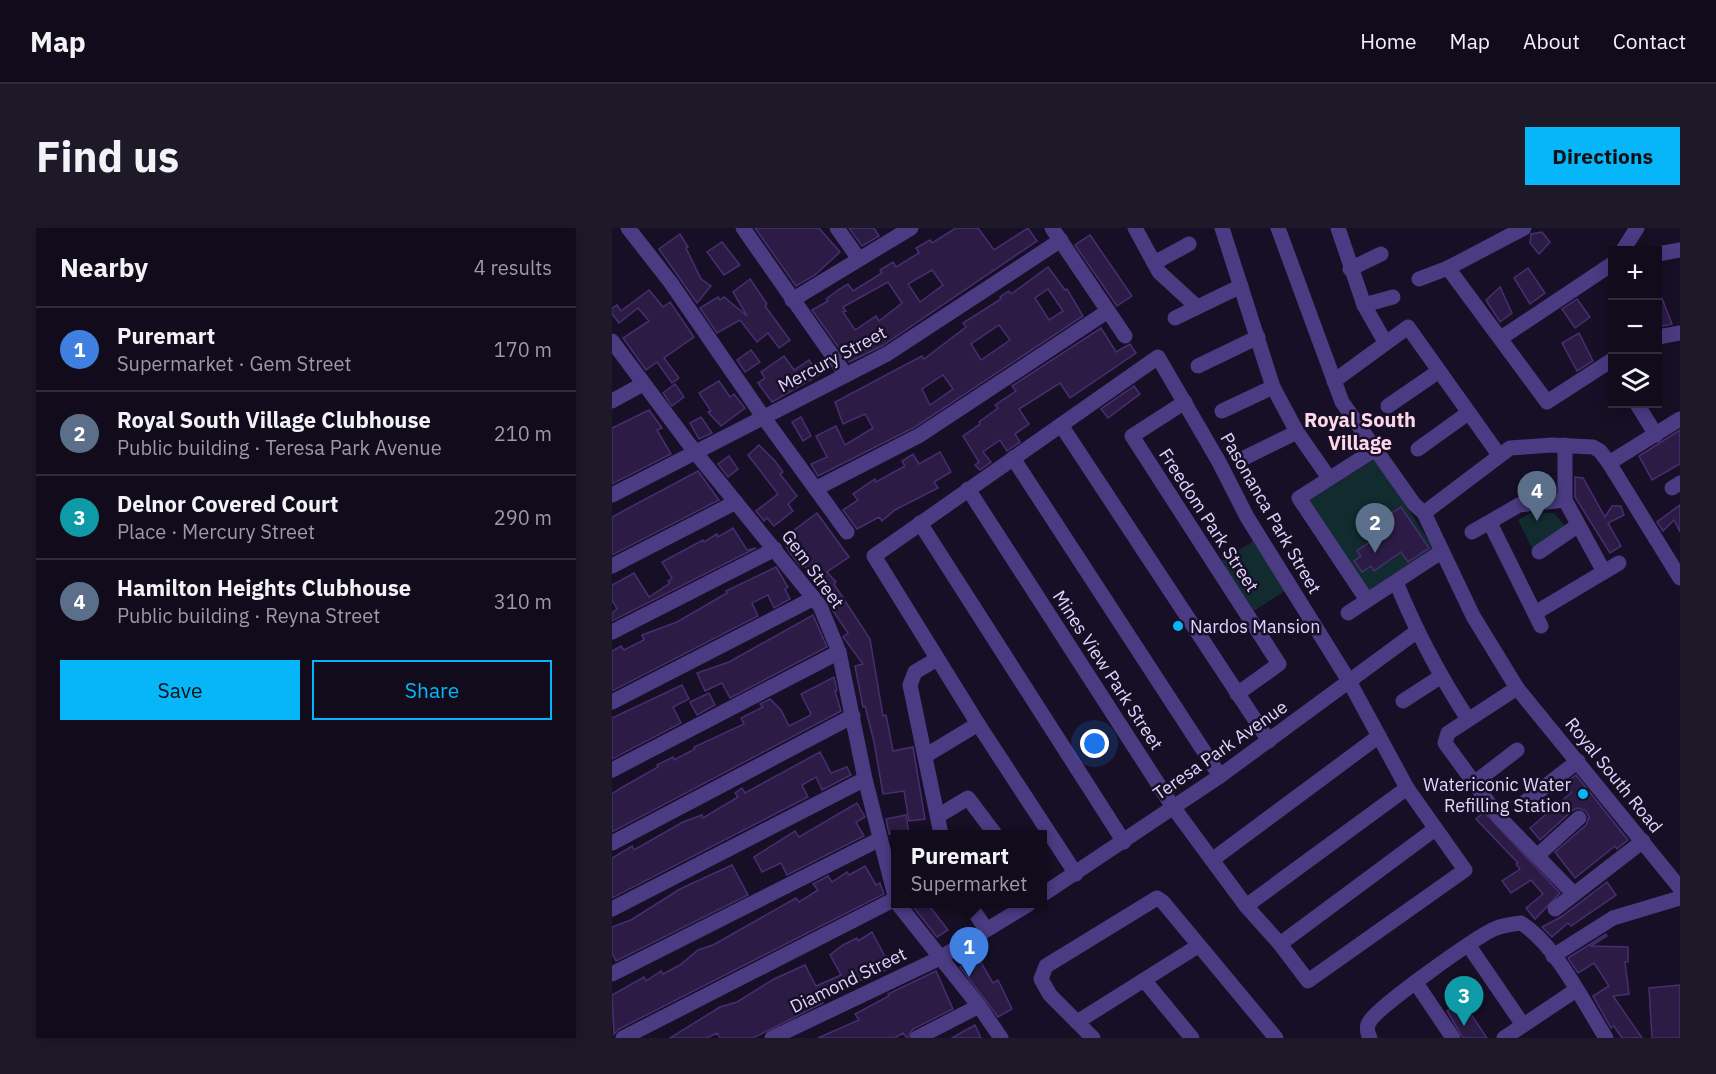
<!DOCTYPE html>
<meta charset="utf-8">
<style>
:root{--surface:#110b1c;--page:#1e1929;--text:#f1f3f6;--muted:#9c9ba3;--line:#302b3b;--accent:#06b6f9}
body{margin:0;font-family:"IBM Plex Sans",sans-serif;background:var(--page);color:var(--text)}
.controls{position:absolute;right:18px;top:18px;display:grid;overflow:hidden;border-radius:0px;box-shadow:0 3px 15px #0003}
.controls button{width:54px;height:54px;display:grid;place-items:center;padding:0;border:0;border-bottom:2px solid var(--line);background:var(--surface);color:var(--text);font:30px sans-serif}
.you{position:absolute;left:483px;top:516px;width:21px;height:21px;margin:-15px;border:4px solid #fff;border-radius:50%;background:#1a73e8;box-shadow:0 0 0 9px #1a73e833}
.badge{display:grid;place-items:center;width:39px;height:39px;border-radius:50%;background:var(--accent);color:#fff;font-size:20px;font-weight:700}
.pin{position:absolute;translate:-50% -50px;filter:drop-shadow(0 2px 3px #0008)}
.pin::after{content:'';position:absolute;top:32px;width:21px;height:18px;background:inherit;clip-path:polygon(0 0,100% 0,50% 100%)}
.popup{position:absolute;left:279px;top:602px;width:156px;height:78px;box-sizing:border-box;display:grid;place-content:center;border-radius:0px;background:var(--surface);filter:drop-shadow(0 2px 4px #0005);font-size:20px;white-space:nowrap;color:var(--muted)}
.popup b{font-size:22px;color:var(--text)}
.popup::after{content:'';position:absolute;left:50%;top:100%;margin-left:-12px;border:12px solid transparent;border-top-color:var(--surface)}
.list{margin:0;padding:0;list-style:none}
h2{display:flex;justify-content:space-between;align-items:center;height:78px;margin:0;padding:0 24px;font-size:26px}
h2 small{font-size:20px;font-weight:400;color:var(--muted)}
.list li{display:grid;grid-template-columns:39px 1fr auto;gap:18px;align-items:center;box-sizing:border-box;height:84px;padding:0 24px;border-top:2px solid var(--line)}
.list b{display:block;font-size:22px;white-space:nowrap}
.list p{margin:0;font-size:20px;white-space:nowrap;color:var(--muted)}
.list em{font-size:20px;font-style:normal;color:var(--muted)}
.actions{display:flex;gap:12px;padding:18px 24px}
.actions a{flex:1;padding:14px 0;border:2px solid var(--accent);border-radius:0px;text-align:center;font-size:21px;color:var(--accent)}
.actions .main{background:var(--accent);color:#111}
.icon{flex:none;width:33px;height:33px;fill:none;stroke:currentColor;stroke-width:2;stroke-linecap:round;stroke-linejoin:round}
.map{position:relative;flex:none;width:1068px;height:810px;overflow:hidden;border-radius:0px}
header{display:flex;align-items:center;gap:36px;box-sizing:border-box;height:84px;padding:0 30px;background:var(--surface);border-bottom:2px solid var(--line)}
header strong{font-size:28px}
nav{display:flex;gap:33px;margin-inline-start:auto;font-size:21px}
.intro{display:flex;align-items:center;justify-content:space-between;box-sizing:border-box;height:144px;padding:0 36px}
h1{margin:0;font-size:42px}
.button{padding:15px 27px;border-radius:0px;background:var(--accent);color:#111;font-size:21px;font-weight:700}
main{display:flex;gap:36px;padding:0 36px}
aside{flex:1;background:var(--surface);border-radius:0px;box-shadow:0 3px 15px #0003}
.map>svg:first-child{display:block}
.green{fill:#122b2f}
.building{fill:#2c1c45;stroke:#472e71;stroke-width:1.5;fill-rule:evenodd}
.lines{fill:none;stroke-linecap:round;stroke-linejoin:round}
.minor{stroke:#4b3b83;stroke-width:15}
.poi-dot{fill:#06b6f9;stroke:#170f25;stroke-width:2}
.labels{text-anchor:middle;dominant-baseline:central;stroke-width:5;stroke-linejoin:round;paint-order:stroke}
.street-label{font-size:18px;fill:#e0d4fe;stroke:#170f25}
.poi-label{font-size:18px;fill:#e0d4fe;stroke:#170f25;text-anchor:start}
.neighbourhood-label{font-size:20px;font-weight:bold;fill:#fed6e9;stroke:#170f25}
</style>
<header>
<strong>Map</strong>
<nav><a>Home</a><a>Map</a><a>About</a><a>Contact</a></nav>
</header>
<div class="intro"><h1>Find us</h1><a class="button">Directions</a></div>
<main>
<aside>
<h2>Nearby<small>4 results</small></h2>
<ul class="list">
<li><span class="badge" style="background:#3f7fe0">1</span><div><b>Puremart</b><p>Supermarket · Gem Street</p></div><em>170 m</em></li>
<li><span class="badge" style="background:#5c6f8a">2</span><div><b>Royal South Village Clubhouse</b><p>Public building · Teresa Park Avenue</p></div><em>210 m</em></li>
<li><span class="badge" style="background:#0f9aa8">3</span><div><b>Delnor Covered Court</b><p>Place · Mercury Street</p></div><em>290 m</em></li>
<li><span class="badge" style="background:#5c6f8a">4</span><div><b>Hamilton Heights Clubhouse</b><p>Public building · Reyna Street</p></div><em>310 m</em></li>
</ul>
<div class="actions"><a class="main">Save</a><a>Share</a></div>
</aside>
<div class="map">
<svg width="1068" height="810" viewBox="0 0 1068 810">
<rect width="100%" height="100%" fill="#170f25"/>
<g class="green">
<path d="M763 231 823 322 757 365 695 274Z"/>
<path d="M920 284 942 285 954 299 921 322 906 292Z"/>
<path d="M641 313 673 363 640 384 608 334Z"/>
</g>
<g class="building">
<path d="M143 0H207L228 24 203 47 184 58Z"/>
<path d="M237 0H262L267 8 250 18Z"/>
<path d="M344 0H366L382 22 416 0 425 13 270 118 237 134 200 82 216 73 214 71 226 62 236 56 241 63 270 45 268 42 281 34 284 39 307 25 304 20 318 12 320 15ZM320 42 331 57 308 74 296 56ZM276 54 290 75 267 93 264 88 243 102 231 84 234 83 231 79Z"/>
<path d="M930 4 938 14 927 26 918 15 919 6Z"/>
<path d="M68 6 76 19 74 20 89 51 99 58 85 75 47 21Z"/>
<path d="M478 7 520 68 505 78 463 17Z"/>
<path d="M110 14 128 37 112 47 95 24Z"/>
<path d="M436 39 453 62 455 61 471 88 303 199 206 248 199 236 215 229 204 208 224 198 233 217 261 200 253 186 231 196 223 174 310 128 312 131 354 99 351 95 389 71 388 69 397 63 399 66ZM436 61 451 83 437 92 423 70ZM387 97 398 112 369 132 359 116ZM331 147 341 161 318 177 310 161Z"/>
<path d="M916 40 933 65 918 76 902 50Z"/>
<path d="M138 51 155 76 153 78 178 112 167 120 156 105 145 114 128 92 105 105 88 80 106 69 108 72 112 69 135 88 121 64Z"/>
<path d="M888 59 900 85 888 94 874 72Z"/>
<path d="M1046 60 1060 96 1046 99Z"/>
<path d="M37 62 51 79 58 74 82 109 52 130 67 150 60 155 45 134 34 142 11 110 37 93 26 80 7 95 0 86V80L5 77 9 83Z"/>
<path d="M965 71 978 89 963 100 950 81Z"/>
<path d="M489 100 504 124 518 116 524 125 458 170 448 155 407 181 417 196 403 206 408 214 395 223 388 212 371 224 379 234 368 242 363 237 367 234 351 208 368 196 367 194 386 180 383 177 404 163 400 158Z"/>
<path d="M967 105 981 133 965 143 950 115Z"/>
<path d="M139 122 148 134 133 144 125 132Z"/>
<path d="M172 128 182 142 197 132 207 147 160 174 146 155 153 150 149 144Z"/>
<path d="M107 153 118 169 122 166 133 180 109 198 96 184 99 183 87 165Z"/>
<path d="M63 156 72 169 60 178 51 165Z"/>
<path d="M522 158 528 166 496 190 489 181Z"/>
<path d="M37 182 50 200 45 202 59 226 0 256V200Z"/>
<path d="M89 189 100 205 87 211 78 195Z"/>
<path d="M189 189 199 208 191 213 180 194Z"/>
<path d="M1068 202V236L1040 252 1027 228Z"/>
<path d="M147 217 163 233 171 244 168 246 185 268 176 276 181 283 162 298 155 290 152 293 144 283 166 266 136 227Z"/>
<path d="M328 224 339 244 322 254 326 260 283 282 270 293 267 289 245 301 231 282 246 272 241 266 263 251 264 254 293 238 290 233 301 226 307 236Z"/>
<path d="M117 228 126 241 116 249 106 236Z"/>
<path d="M86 243 107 272 0 327V289Z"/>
<path d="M963 249 971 250 993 289 1000 278H1009L1012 287 996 295 1009 318 998 325 963 269Z"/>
<path d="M1068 277V304L1062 292 1051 303 1045 294Z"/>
<path d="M789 279 817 320 796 334 789 324 762 343 759 338 750 344 742 333 749 328 745 323 775 302 768 293Z"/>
<path d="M205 285 237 329 215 344 224 354 222 356 258 411 271 488 274 487 281 523 301 519 313 591 297 593 292 563 271 566 262 514 253 478 251 479 243 438 251 436 231 409 236 405 221 383 216 370 191 336 188 338 178 325 170 311Z"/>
<path d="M121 300 135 322 144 320 0 393V385L5 381 0 372V357L22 345 37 369 58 355 56 353 60 350 50 334 91 312 92 314 105 306 106 309Z"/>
<path d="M164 339 176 359 173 361 178 371 162 380 156 367 140 375 146 388 0 463V423L9 418 12 422 32 412 30 407 65 394 115 365 114 363Z"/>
<path d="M201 387 215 419 118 470 110 455 93 463 85 445 117 434Z"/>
<path d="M222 449 225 462 223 463 229 483 0 604V566L9 560 46 539 45 537 61 529 62 532 83 521 82 519 132 496 129 490 151 479 148 476 158 471 169 482 177 498 197 488 199 486 189 466Z"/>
<path d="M70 457 77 471 61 479 69 495 0 531V490Z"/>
<path d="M97 465 103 477 85 487 78 474Z"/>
<path d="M208 524 219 545 235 539 239 547 210 562 204 549 190 557 196 569 0 670V630L20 618 22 622 71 594 90 587 91 590 126 569 123 565 130 560 133 565Z"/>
<path d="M964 547 1016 612 1005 621 1003 618 963 650 943 624 974 597 977 589 974 583 966 580 961 582 928 612 918 600 959 565 952 556Z"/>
<path d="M245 575 253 589 244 594 252 608 175 647 169 635 150 644 142 629 183 603 187 609Z"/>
<path d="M872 584 948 665 923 691 914 680 931 666 919 652 899 665 890 653 908 641 904 636 906 635 864 591Z"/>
<path d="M294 587 297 606H277L274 591Z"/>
<path d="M120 637 136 667 4 733 0 725V699L19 692 68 661Z"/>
<path d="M253 638 264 657 268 655 272 666 7 801 2 806 0 767 32 749 34 753 49 743 51 746 68 737 86 722 101 717 184 670 187 674 206 662 201 656 216 648 220 654 235 644 237 647Z"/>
<path d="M995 654 1004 667 959 698 956 695 940 709 930 699 949 689Z"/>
<path d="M298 675H315L336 702 325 709Z"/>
<path d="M260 704 279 740 244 754 210 773 211 775 141 810H108L105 805 95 810H58L108 779 125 774 162 751 193 737 204 758 229 747 218 727 231 717 245 710 246 713Z"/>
<path d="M994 706 995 708 979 718 1016 719V734H1013L1017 766 1001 768 1030 810H1010L1002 798 999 800 981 768 997 758 982 735 966 745 956 730Z"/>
<path d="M366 729 381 755 386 752 400 781 386 789 348 739Z"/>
<path d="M324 743 341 781 301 801 295 810 291 805 283 810H206L247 792 243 786 277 768 276 766Z"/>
<path d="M1068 757V810H1040L1037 760Z"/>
<path d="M850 773 875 810H851L835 783Z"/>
<path d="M363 797 369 810H340L352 803Z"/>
</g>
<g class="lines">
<g class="minor">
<path d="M16 0 59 55 152 190 235 304"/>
<path d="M131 0 234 147"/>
<path d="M225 0 247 31"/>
<path d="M440 0 513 108"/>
<path d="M523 0 547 44 584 78"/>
<path d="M610 0 661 159 685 204 717 250"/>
<path d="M666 0 730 174 802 276 812 285 861 388 905 460 1068 660"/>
<path d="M726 0 752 77 773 114"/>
<path d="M1011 22 1025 0"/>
<path d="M1046 26 1068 22"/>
<path d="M542 35 577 16"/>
<path d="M836 40 935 174 1000 132"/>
<path d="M738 41 769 26"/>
<path d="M807 51 836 40 912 0"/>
<path d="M180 72 299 0"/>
<path d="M752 77 781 69"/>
<path d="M563 90 629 58"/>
<path d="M1046 109 1068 105"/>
<path d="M889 110 1000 36"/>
<path d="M0 113 83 224 208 378 227 424 253 551 284 672"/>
<path d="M586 138 646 109"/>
<path d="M722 153 796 99 887 227"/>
<path d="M0 173 31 156"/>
<path d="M573 174 520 208 667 436 625 466"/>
<path d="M1025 176 1044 207"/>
<path d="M776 178 827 143"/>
<path d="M610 183 661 159"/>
<path d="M449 197 657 513"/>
<path d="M953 217V272L992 344"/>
<path d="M806 221 856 185"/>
<path d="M634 229 685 204"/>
<path d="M401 230 608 548"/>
<path d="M997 235 1068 191"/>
<path d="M205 260 308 207 496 83"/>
<path d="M1060 260 1068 255"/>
<path d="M356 261 561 579 634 678 668 716 696 753 853 642 795 560 737 453 635 289 607 234 546 129 262 328 366 496 464 646"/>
<path d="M0 267 275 126 449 12"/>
<path d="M812 285 898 220 940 217 981 219 988 223 997 235 1068 350"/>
<path d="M308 295 512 614"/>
<path d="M878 295 929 398"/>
<path d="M860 304 907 277 953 272"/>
<path d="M927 324 965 298"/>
<path d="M0 338 124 274"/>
<path d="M784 354C804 403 827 447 856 491"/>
<path d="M755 372 687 270 764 221"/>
<path d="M736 385 829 324"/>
<path d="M923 385 1007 335"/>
<path d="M0 404 163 321"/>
<path d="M325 431 303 444 298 457 329 606"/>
<path d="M905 460 836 505 833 515 887 589 962 666"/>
<path d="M791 473 828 449"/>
<path d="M0 474 202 370"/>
<path d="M313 528 366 496"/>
<path d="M0 542 227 424"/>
<path d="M862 555 905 522"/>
<path d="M913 574 966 533"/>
<path d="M326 588 356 570 383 606"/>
<path d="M0 615 241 488"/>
<path d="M926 627 967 590"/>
<path d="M600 632 767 508"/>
<path d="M430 667 608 548 804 404"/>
<path d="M286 676 367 778 389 810"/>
<path d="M357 676 374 701"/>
<path d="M634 678 795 560"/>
<path d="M0 681 253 551"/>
<path d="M943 681 1031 613"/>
<path d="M668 716 823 601"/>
<path d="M857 718 911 797"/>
<path d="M941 728 1001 690 1068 670"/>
<path d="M0 746 268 611"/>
<path d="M532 752 580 810"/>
<path d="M804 755 841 810"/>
<path d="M465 794 586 718"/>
<path d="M11 810 283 671"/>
<path d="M160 810 328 730 417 676"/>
<path d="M305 810 367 778"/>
<path d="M481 810 438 767 429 751 434 738 545 670 551 674 664 810"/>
<path d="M758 810C755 804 754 798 758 793 767 778 864 709 882 701 891 697 900 696 909 695 944 717 972 775 994 810"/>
<path d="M892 810 964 762"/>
</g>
</g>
<g class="poi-dot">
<circle cx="566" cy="398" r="6"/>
<circle cx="971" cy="566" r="6"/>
</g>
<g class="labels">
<g class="street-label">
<text transform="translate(220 131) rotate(-28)">Mercury Street</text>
<text transform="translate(659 285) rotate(60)">Pasonanca Park Street</text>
<text transform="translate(597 292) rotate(57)">Freedom Park Street</text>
<text transform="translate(201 341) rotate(54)">Gem Street</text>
<text transform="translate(496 442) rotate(57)">Mines View Park Street</text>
<text transform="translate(608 522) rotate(-35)">Teresa Park Avenue</text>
<text transform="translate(1002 547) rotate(51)">Royal South Road</text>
<text transform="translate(236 752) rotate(-26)">Diamond Street</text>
</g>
<g class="poi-label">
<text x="578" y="398">Nardos Mansion</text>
<text x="959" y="556" text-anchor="end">Watericonic Water<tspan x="959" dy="21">Refilling Station</tspan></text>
</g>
<g class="neighbourhood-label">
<text x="748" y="191">Royal South<tspan x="748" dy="23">Village</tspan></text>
</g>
</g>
</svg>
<div class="controls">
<button>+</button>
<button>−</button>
<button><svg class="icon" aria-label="layers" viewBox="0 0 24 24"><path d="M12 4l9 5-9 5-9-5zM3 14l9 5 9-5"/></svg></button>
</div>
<div class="you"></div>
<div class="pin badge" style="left:357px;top:749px;background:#3f7fe0">1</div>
<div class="popup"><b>Puremart</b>Supermarket</div>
<div class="pin badge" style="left:763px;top:325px;background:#5c6f8a">2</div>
<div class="pin badge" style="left:852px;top:798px;background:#0f9aa8">3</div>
<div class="pin badge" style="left:925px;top:293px;background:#5c6f8a">4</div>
</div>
</main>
